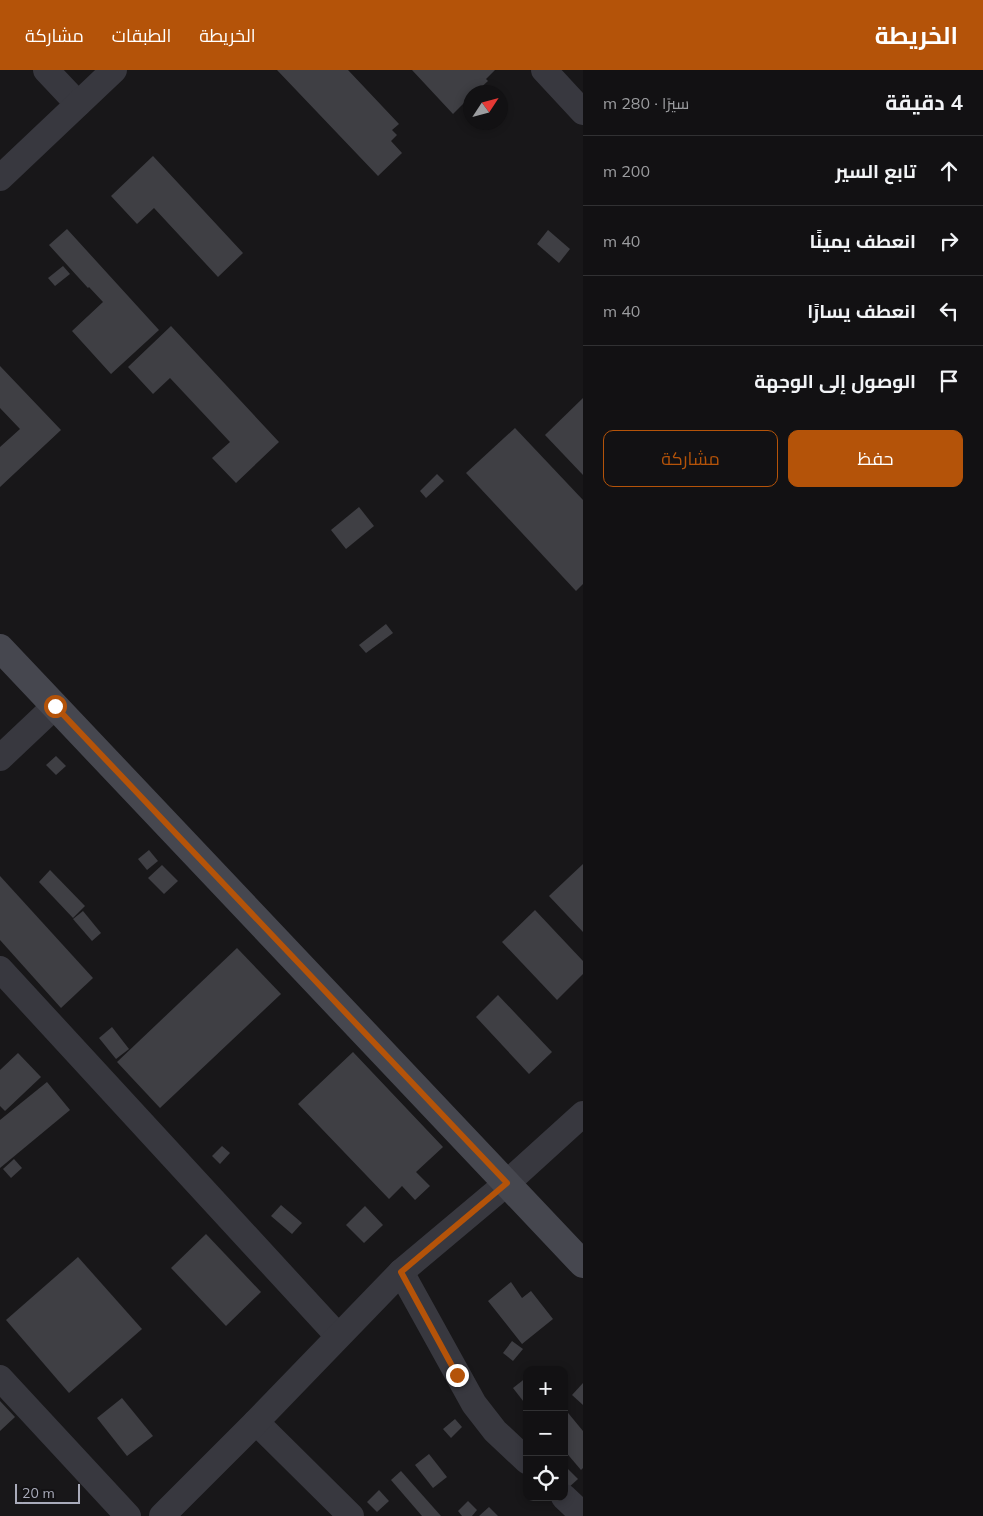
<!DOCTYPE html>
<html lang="ar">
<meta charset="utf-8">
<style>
:root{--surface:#121113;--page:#1b1a1c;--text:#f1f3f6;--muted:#9c9da0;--line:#313133;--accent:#b45309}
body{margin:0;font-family:Mulish,Cairo,sans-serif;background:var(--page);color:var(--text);direction:rtl}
.controls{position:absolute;right:15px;bottom:15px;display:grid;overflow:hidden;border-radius:10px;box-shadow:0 2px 8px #0003}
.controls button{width:45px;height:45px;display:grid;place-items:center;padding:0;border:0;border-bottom:1px solid var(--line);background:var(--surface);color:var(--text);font:25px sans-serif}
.compass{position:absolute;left:463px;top:15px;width:45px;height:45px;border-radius:50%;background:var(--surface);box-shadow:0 2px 8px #0003;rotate:54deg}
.scale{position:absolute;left:15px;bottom:12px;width:65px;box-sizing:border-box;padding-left:5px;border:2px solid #a9abba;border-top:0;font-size:14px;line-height:18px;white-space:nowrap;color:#a9abba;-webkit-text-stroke:4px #131214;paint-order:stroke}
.stop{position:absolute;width:15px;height:15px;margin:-11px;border:4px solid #b45309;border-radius:50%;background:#fff}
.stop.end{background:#b45309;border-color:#fff;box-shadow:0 1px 5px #0008}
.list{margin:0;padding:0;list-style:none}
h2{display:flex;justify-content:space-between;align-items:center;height:65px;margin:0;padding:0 20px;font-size:21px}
h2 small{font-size:16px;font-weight:400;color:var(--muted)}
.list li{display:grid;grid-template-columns:32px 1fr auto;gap:15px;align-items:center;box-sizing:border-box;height:70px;padding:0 20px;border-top:1px solid var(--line)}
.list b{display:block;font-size:19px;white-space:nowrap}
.list em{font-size:16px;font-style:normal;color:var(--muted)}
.actions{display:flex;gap:10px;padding:15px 20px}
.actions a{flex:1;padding:11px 0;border:1px solid var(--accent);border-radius:10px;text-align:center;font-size:18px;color:var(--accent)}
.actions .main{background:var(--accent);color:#fff}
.icon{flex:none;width:28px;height:28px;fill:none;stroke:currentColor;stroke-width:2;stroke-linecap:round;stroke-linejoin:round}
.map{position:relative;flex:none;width:583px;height:1446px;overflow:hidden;direction:ltr}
header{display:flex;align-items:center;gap:30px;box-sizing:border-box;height:70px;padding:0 25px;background:var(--accent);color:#fff}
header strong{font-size:24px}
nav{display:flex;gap:28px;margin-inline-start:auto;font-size:18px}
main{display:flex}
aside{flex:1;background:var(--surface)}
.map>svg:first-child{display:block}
.building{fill:#3f3f44}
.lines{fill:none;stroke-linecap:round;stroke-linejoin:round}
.street{stroke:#38383f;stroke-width:26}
.secondary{stroke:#46474f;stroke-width:28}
.route{stroke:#b45309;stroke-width:6}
</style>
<header>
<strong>الخريطة</strong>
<nav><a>الخريطة</a><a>الطبقات</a><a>مشاركة</a></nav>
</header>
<main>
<aside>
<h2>4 دقيقة<small>سيرًا · 280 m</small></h2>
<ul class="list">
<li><svg class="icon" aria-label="ahead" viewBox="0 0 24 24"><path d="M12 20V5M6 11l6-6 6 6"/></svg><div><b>تابع السير</b></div><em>200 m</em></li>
<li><svg class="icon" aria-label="right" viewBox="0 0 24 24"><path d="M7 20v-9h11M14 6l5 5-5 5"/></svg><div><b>انعطف يمينًا</b></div><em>40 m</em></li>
<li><svg class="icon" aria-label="left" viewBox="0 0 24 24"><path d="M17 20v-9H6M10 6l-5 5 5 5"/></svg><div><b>انعطف يسارًا</b></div><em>40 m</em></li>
<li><svg class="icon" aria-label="arrive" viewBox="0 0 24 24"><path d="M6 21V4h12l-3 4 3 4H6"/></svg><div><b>الوصول إلى الوجهة</b></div></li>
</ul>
<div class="actions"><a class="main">حفظ</a><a>مشاركة</a></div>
</aside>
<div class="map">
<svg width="583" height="1446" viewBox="0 0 583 1446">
<rect width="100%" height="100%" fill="#181719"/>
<g class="building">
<path d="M277 0H348L399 54 392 60 397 65 391 71 402 83 378 106Z"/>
<path d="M412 0H495L486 9 488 11 476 22H470V27L453 44Z"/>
<path d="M153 86 243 183 218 207 154 138 137 154 111 126Z"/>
<path d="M67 159 159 260 111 304 72 261 103 232 89 217 88 218 49 175Z"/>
<path d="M548 160 570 179 559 193 537 174Z"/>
<path d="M63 196 70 204 55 216 48 208Z"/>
<path d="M171 256 279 372 236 413 212 388 230 372 170 308 153 324 128 297Z"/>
<path d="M0 296 61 360 0 417V377L20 359 0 338Z"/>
<path d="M583 328V405L545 365Z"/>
<path d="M515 358 583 430V514L576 521 466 403Z"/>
<path d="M437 404 444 411 426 428 420 421Z"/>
<path d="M359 437 374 456 346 479 331 460Z"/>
<path d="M386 554 393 563 366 583 359 575Z"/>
<path d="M56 686 66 696 56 705 46 695Z"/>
<path d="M149 780 158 791 147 800 138 789Z"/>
<path d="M583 794V862L549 826Z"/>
<path d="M162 795 178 811 164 824 148 808Z"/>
<path d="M50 800 85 836 73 848 39 812Z"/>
<path d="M0 806 93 908 61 938 0 870Z"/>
<path d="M535 840 583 891V904L557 930 502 872Z"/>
<path d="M83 841 101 863 92 871 73 849Z"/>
<path d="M237 878 281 924 160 1038 117 992Z"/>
<path d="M498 925 552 982 529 1004 476 947Z"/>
<path d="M112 957 129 979 116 989 99 968Z"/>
<path d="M353 982 443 1077 416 1102 430 1116 415 1130 402 1116 389 1129 298 1034Z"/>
<path d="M18 983 41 1007 5 1041 0 1036V1000Z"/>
<path d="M47 1012 70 1040 0 1098V1050Z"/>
<path d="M222 1076 230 1083 220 1094 212 1086Z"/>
<path d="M14 1089 22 1098 11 1108 3 1099Z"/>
<path d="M281 1135 302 1153 292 1164 271 1146Z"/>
<path d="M365 1136 383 1155 364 1173 346 1155Z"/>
<path d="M206 1164 261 1222 226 1256 171 1198Z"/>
<path d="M78 1187 142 1259 69 1323 6 1250Z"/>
<path d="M511 1212 522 1228 531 1221 553 1249 522 1274 488 1231Z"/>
<path d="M512 1271 523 1279 513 1291 503 1283Z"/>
<path d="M527 1307V1336L513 1318Z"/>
<path d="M583 1313V1335L572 1325Z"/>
<path d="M122 1328 153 1366 127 1386 97 1348Z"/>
<path d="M0 1331 15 1347 0 1361Z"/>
<path d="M564 1338 583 1361V1398L581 1400 564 1380Z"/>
<path d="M455 1349 462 1357 451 1368 443 1359Z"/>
<path d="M429 1384 447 1407 433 1418 415 1395Z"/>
<path d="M568 1399 578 1409 567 1419 564 1417V1402Z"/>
<path d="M401 1401 441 1446H422L391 1410Z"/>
<path d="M379 1420 389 1431 377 1442 367 1432Z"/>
<path d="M468 1431 477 1440 472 1446H462L458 1441Z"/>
<path d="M489 1437 498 1446H479Z"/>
</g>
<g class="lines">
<g class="street">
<path d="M46 0 78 34"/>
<path d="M544 0 583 42"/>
<path d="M0 108 114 0"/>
<path d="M0 688 55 636"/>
<path d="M0 899 338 1266"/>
<path d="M401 1202 474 1334 495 1361 527 1391"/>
<path d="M0 1308 128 1446"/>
<path d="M256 1352 351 1446"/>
<path d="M564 1427 583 1445"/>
<path d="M162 1446 256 1352 401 1202 507 1113 583 1044"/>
</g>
<path class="secondary" d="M0 578 583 1194"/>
</g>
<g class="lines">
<path class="route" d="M55 636 507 1113 401 1202 457 1305"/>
</g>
</svg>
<div class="controls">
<button>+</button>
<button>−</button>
<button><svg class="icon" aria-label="locate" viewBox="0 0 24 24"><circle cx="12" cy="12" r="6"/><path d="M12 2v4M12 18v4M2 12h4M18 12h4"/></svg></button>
</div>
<svg class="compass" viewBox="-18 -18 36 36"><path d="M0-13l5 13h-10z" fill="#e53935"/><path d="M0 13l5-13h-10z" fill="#9c9da0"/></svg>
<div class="scale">20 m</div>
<div class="stop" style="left:55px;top:636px"></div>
<div class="stop end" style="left:457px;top:1305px"></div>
</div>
</main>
